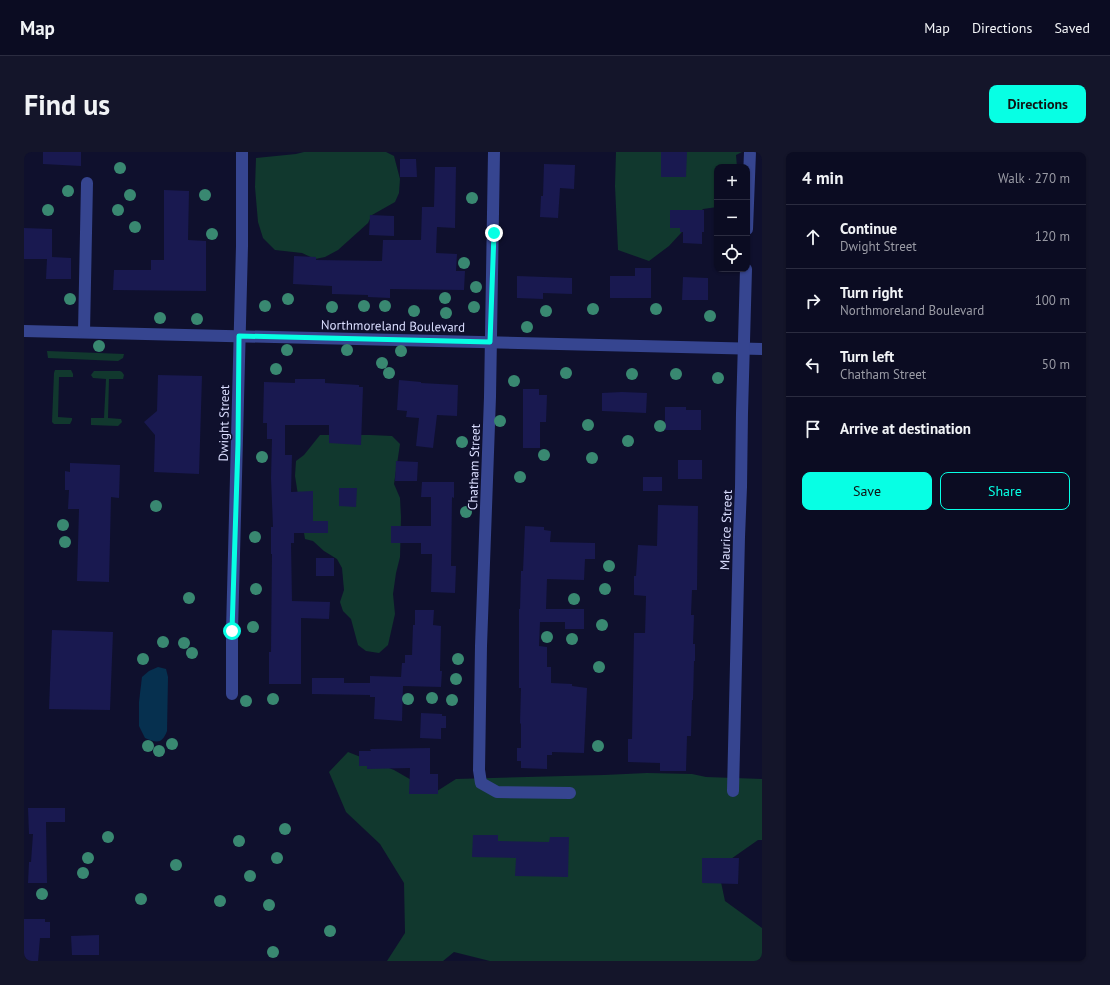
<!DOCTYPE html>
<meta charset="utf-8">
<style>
:root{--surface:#0b0c22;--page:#14152a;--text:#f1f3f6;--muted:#9a9ba5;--line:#2b2c40;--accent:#07ffe4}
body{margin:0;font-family:"PT Sans",sans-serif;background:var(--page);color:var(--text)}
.controls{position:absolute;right:12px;top:12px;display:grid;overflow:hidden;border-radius:8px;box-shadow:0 1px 3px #0004}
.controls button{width:36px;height:36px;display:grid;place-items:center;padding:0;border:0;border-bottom:1px solid var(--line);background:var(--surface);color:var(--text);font:20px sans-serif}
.stop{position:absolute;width:12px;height:12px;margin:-9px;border:3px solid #07ffe4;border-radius:50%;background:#fff}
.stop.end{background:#07ffe4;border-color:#fff;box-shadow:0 1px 4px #0008}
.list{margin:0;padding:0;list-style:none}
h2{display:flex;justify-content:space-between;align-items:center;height:52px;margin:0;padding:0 16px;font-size:17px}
h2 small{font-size:13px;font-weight:400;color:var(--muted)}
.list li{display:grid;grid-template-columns:26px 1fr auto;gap:12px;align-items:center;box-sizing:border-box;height:64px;padding:0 16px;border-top:1px solid var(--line)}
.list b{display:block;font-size:15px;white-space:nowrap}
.list p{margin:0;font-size:13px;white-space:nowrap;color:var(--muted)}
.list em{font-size:13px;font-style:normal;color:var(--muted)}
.actions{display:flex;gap:8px;padding:12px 16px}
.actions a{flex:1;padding:9px 0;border:1px solid var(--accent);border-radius:8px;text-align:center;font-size:14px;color:var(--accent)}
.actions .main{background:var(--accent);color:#111}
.icon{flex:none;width:22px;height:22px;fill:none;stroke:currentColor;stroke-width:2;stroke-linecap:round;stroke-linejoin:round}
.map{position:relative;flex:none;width:738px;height:809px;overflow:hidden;border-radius:8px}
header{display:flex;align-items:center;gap:24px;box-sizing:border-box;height:56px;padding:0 20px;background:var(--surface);border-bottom:1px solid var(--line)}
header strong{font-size:19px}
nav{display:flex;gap:22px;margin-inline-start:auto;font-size:14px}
.intro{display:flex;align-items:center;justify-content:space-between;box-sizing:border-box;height:96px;padding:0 24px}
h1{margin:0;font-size:28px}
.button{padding:10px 18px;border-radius:8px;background:var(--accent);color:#111;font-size:14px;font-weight:700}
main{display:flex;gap:24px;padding:0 24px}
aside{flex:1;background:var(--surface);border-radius:8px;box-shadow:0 1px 3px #0004}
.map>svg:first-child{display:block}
.green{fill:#11382e}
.water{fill:#06304f}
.building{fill:#191950}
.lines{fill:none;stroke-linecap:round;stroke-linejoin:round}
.minor{stroke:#364590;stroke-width:12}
.tree{fill:#398871}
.route{stroke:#07ffe4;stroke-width:5}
.labels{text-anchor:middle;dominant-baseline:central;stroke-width:3;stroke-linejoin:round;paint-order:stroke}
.street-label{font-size:13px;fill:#dbdeff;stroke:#0f102d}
</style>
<header>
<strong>Map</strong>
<nav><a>Map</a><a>Directions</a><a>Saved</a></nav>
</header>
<div class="intro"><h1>Find us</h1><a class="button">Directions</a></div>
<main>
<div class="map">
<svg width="738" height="809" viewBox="0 0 738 809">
<rect width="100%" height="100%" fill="#0f102d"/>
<g class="green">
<path d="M280 0H362L370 4 376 27 375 41 371 50 348 63 344 71 314 98 301 105 291 107 278 101 251 98 239 86 234 70 231 35 232 6 272 2Z"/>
<path d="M592 0H718L712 3 713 15H693V55L679 57 645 94 625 109 594 98 591 34Z"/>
<path d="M23 199 100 202 99 206 94 209 24 206Z"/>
<path d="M31 218H47L49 222V225H35L34 265 48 266V268L46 272H30L28 270 30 221Z"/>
<path d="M70 219H96L98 220 100 223 99 227H85L84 266 97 267 98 270 94 274 67 273V266H80L82 227 69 226 67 223Z"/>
<path d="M296 283H346L368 284 376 292 370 332 376 346 377 365 376 405 372 421 369 442 371 462 364 493 355 501 342 499 334 493 327 467 319 459 316 450 320 438 318 416 313 407 300 399 289 389 281 387 271 324 272 309 280 303Z"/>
<path d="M324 600 370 618 410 641 432 627 580 623 623 621 668 622 682 625 738 627V688H734L694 716 701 749 738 776V809H466L430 800 419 809H363L381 781 380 731 356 692 322 660 305 620Z"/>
</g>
<path class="water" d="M134 515 142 517 144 525 143 579C138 592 133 591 121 586L115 574V550L118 525 125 519Z"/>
<g class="building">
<path d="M19 0H57V14L19 12Z"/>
<path d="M637 0H663L662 25H637Z"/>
<path d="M376 7H392L393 25H376Z"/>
<path d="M520 12 551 13 550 37 536 36 534 66 516 65 517 44H519Z"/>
<path d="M411 15H432L431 76 413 75 412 101 433 102 432 119H441L440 138 366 137V146L344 145V143L308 142V134L269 132 270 104 292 105V108L358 109 359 88H397L398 55H410Z"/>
<path d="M140 38 165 39 164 88 182 89V139L89 138 90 118H127V108H140Z"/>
<path d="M646 58H680V80H678V92L659 91V80H656V76H646Z"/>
<path d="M346 63 370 64V84L345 83Z"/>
<path d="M0 76 28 77V105L47 106V127H22L23 107H0Z"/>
<path d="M611 116H627V146H586V124H611Z"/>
<path d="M493 124 548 126V142L519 141V147L493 146Z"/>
<path d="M659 125 684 126V148H658Z"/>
<path d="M134 223 178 224 175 322 130 320 131 283 120 270 133 259Z"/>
<path d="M271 227H301V231L335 233V235H339L337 293 305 291V273H261V303H268L267 340 289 339V369H304V381H270V391H267L268 449 306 450 305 467 277 466V532H245V500H247L248 402H247V375H249L247 326 248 287H243V271H239L240 230 271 231Z"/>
<path d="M375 228 397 230V231L434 233 433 264 413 263 409 296 392 294 395 266 382 265 383 259 373 258Z"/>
<path d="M499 237H515V243H523L522 270H516V296H499Z"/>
<path d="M598 240 623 241 622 261 578 259V241Z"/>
<path d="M641 255H662V258H677V278H641Z"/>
<rect x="654" y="308" width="24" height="19"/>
<path d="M372 309 394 310 393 329H371Z"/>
<path d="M46 311 96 313 95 346 87 345 85 430 53 429 55 357H44L45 338H41V319L46 320Z"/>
<rect x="619" y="325" width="19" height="14"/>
<path d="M398 330H430V346L428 345 427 414H432L431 441 407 440 408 402H397V391H367V374H407V345H397Z"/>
<path d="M315 336H333L332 355 315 354Z"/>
<path d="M634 353 674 354 673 438H668L667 463H670L669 492H671V509H670L669 548H668L667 584H663L662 619H636V611L604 610V587H608L610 481H621L622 444 610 443V424H612L614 393 633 394Z"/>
<path d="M501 374 520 375V378L527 379 526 390 571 391V407H561L560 428 523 427 522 457H560V477H541V470H516L515 494 523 495V515H527V531L548 532V534L563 536 560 601 528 600V603H523V617L497 616V609H493V596H497V572L496 571 497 536H495V457H496L497 419H499Z"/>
<rect x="292" y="406" width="18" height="18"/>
<path d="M391 458H410L409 473 417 474 416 519H418L417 535 379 534 378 569 350 567 351 545H346V543L288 542V526H320V531H346V524L377 525 378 511H381V503H388L389 473H391Z"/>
<path d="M28 478 89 480 86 558 25 557Z"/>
<path d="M397 561 418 562V564H422V576H417V587L396 586Z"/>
<path d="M406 596V622H414V642H385L386 616 343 617V614H335V599H347L346 597Z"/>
<path d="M4 656H41V670H22L23 731H4L5 710H7L9 682H5Z"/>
<path d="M449 683H474V689L525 690 526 685H545L544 725 491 724 492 706 448 705Z"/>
<path d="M678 706H715L714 732 678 731Z"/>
<path d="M0 767H21V770H26V786H16L14 809H0Z"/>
<path d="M75 783V803H48L47 784Z"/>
</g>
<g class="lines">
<g class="minor">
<path d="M470 0 466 245 457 494 455 618 457 631 473 640 546 641"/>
<path d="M723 77 726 0"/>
<path d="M0 179 738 197"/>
<path d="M60 180 63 31"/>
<path d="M208 542V479L218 94V0"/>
<path d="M709 639 715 385 717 335 718 261 722 117"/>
</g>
</g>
<g class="tree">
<circle cx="96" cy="16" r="6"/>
<circle cx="44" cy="39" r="6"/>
<circle cx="106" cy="43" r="6"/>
<circle cx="181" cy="43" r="6"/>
<circle cx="448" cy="46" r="6"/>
<circle cx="24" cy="58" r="6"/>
<circle cx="94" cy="58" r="6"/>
<circle cx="111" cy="75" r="6"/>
<circle cx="188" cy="82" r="6"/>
<circle cx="440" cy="111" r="6"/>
<circle cx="452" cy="135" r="6"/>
<circle cx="421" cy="146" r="6"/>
<circle cx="46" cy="147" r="6"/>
<circle cx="264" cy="147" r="6"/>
<circle cx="241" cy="154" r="6"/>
<circle cx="340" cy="154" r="6"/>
<circle cx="361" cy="154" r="6"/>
<circle cx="308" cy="155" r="6"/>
<circle cx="450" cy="155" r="6"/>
<circle cx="569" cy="157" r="6"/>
<circle cx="632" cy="157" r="6"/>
<circle cx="390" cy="159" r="6"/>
<circle cx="522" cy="159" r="6"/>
<circle cx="422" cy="161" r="6"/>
<circle cx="686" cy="164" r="6"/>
<circle cx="136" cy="166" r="6"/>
<circle cx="173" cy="167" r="6"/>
<circle cx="503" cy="175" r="6"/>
<circle cx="75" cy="194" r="6"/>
<circle cx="263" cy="198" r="6"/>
<circle cx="323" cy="198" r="6"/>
<circle cx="377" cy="199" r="6"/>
<circle cx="358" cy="211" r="6"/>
<circle cx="252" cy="217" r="6"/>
<circle cx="365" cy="221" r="6"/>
<circle cx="542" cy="221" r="6"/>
<circle cx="608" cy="222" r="6"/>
<circle cx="652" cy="222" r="6"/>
<circle cx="694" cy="226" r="6"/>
<circle cx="490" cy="229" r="6"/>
<circle cx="476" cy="269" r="6"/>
<circle cx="564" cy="273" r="6"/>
<circle cx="636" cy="274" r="6"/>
<circle cx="604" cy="289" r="6"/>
<circle cx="438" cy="290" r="6"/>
<circle cx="520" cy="303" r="6"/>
<circle cx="238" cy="305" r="6"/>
<circle cx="568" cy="306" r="6"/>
<circle cx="496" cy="325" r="6"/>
<circle cx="132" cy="354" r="6"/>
<circle cx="442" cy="360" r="6"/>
<circle cx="39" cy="373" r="6"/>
<circle cx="231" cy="385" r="6"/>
<circle cx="41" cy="390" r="6"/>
<circle cx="585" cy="414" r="6"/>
<circle cx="232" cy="437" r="6"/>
<circle cx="581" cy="437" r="6"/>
<circle cx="165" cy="446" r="6"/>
<circle cx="550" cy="447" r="6"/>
<circle cx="578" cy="473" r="6"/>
<circle cx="229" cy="475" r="6"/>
<circle cx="523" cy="485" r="6"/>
<circle cx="548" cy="487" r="6"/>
<circle cx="139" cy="490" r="6"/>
<circle cx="160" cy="491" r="6"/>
<circle cx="168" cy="501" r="6"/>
<circle cx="119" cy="507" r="6"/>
<circle cx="434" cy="507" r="6"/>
<circle cx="575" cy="515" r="6"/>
<circle cx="432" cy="527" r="6"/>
<circle cx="408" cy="546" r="6"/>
<circle cx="249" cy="547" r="6"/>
<circle cx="384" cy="547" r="6"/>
<circle cx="428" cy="548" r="6"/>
<circle cx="222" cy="549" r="6"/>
<circle cx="148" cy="592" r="6"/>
<circle cx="124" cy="594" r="6"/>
<circle cx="574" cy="594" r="6"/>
<circle cx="135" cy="599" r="6"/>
<circle cx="261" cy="677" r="6"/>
<circle cx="84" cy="685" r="6"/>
<circle cx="215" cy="689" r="6"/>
<circle cx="64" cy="706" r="6"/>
<circle cx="253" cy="706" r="6"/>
<circle cx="152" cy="713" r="6"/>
<circle cx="59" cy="721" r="6"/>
<circle cx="226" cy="724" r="6"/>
<circle cx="18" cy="742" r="6"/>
<circle cx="117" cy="747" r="6"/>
<circle cx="196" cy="749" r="6"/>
<circle cx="245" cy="753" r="6"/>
<circle cx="306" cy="779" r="6"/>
<circle cx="249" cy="800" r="6"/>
</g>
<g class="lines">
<path class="route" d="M208 479 214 292 215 184 466 190 470 81"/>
</g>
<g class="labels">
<g class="street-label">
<text transform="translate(369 174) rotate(1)">Northmoreland Boulevard</text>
<text transform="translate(200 271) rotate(-89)">Dwight Street</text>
<text transform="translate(450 315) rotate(-88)">Chatham Street</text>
<text transform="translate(702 378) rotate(-88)">Maurice Street</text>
</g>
</g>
</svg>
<div class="controls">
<button>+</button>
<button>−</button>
<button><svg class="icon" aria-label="locate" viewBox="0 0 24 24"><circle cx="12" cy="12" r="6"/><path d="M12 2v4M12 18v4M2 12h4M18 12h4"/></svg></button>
</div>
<div class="stop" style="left:208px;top:479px"></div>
<div class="stop end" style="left:470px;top:81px"></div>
</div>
<aside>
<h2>4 min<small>Walk · 270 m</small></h2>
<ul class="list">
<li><svg class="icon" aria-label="ahead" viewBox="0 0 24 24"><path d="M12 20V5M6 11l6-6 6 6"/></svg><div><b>Continue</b><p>Dwight Street</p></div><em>120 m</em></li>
<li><svg class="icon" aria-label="right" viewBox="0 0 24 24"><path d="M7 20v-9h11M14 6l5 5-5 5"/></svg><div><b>Turn right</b><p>Northmoreland Boulevard</p></div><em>100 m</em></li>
<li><svg class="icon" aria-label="left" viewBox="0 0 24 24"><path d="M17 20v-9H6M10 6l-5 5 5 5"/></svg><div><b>Turn left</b><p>Chatham Street</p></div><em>50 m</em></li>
<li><svg class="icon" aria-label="arrive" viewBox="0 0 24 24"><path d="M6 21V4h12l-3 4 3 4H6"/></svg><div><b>Arrive at destination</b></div></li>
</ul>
<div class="actions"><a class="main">Save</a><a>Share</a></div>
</aside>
</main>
